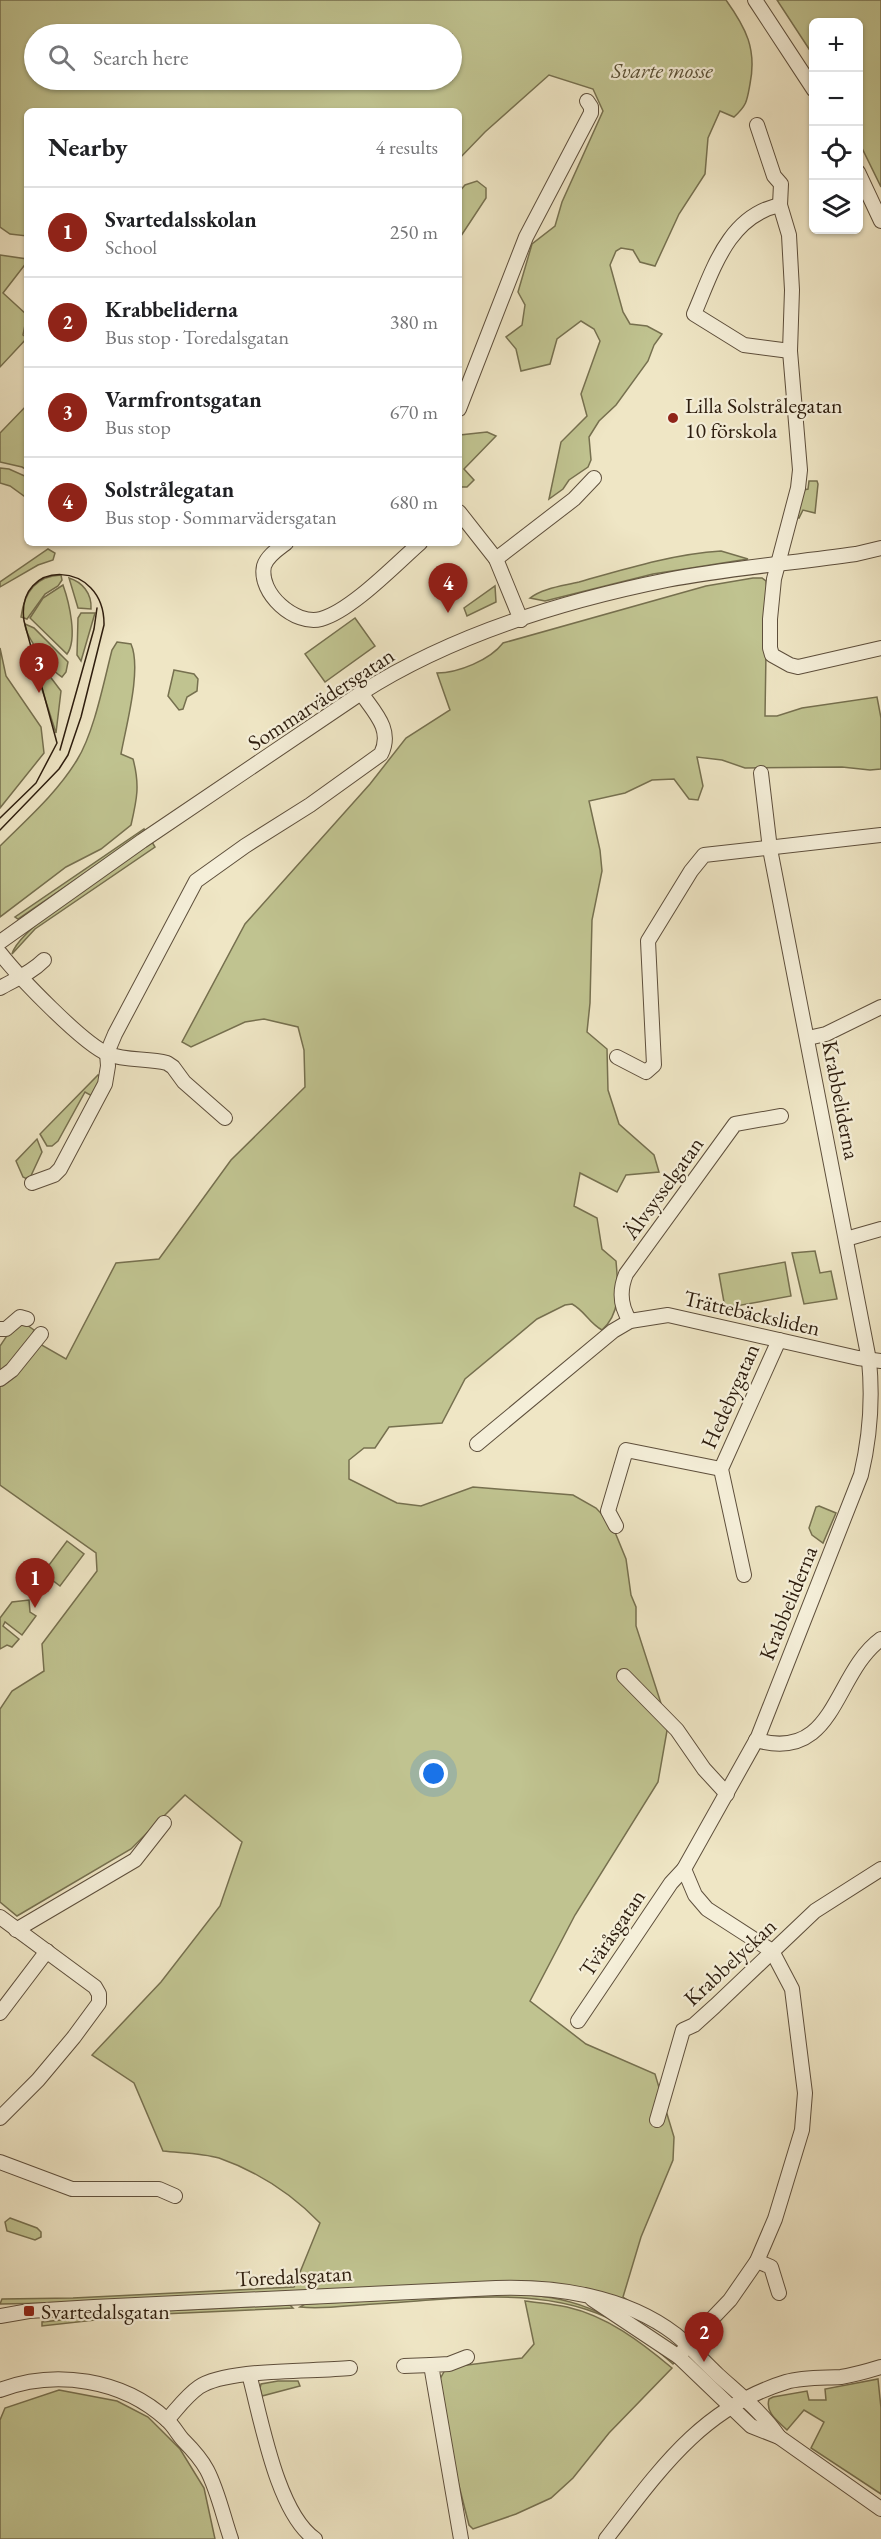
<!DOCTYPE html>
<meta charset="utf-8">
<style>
:root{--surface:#fff;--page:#f2f2f2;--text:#202124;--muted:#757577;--line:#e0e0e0;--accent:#8f2418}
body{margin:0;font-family:"EB Garamond",serif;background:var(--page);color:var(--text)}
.controls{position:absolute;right:18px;top:18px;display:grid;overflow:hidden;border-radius:9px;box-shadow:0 2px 4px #0004}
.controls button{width:54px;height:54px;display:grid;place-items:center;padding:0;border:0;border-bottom:2px solid var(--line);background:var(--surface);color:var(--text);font:30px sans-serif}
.you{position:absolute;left:434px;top:1774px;width:21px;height:21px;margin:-15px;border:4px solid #fff;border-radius:50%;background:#1a73e8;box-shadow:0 0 0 9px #1a73e833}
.badge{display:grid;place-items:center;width:39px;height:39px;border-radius:50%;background:var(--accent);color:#fff;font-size:20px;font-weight:700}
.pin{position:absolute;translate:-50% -50px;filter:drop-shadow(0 2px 3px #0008)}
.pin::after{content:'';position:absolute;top:32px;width:21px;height:18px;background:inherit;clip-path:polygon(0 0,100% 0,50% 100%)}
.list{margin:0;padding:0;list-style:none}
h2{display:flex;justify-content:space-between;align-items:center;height:78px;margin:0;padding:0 24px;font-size:26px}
h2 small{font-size:20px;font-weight:400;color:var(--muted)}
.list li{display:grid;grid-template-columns:39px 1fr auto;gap:18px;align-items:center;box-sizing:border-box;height:90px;padding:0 24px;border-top:2px solid var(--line)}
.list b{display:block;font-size:22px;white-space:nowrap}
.list p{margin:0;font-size:20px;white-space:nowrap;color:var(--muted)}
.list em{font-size:20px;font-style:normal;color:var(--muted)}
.icon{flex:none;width:33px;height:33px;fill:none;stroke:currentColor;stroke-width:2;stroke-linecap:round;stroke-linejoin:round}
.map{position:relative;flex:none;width:881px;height:2539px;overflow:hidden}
.search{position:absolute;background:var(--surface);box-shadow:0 2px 4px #0004;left:24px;top:24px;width:438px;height:66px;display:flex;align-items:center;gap:15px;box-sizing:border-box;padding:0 21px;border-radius:33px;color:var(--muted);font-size:22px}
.panel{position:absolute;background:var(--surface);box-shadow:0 2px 4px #0004;left:24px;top:108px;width:438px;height:438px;border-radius:9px}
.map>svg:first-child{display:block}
.green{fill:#c0c390;stroke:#76704f;stroke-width:1.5;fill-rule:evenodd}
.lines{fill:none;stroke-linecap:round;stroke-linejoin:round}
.minor-casing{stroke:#5e4f3c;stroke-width:16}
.minor{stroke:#f5efd9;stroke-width:14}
.tram{stroke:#2d1d0e;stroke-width:1.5}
.poi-dot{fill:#8f2418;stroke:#f5efd9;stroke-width:2}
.labels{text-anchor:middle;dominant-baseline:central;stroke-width:4.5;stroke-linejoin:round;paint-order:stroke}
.park-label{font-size:22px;font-style:italic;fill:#594f35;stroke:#f5efd9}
.poi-label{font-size:22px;fill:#2d1d0e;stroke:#f5efd9;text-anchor:start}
.street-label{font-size:22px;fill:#2d1d0e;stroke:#f5efd9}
</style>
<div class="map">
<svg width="881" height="2539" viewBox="0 0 881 2539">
<rect width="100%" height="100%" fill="#efe6c5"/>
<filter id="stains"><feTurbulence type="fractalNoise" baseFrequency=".00333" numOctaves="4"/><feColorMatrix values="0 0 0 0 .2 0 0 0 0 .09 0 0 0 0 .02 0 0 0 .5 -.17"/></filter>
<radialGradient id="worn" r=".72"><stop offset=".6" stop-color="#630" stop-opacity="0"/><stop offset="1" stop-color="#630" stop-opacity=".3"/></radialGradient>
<g class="green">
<path d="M0 0H726C746 28 757 49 750 84 747 101 747 105 734 117L720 111 708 138 705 174 679 214 655 266 640 262 633 250 621 248 616 251 610 265 623 312 630 324 647 326 662 334 654 345 648 361 616 405 599 421 589 437 591 460 588 467 569 480 563 489 549 499 561 442 587 416 581 394 600 341 594 329 581 321 557 339 550 364 521 371 516 349 506 337 522 325 525 305 518 292 532 244 555 226 562 202 603 111 593 89 549 75 485 132 459 159V111H27V236L10 234 0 227ZM34 34H452V80H34Z"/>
<path d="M777 0H881V187L859 142 858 22H814L813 55Z"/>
<path d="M477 181 486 188V198L459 239V192L465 185Z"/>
<path d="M0 255 27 259V262L3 293 27 315 23 335 27 338 0 367Z"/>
<path d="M27 405V470L22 467 0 462V433Z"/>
<path d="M487 432 496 436 464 469 474 480 467 487H461L459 486 460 435Z"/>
<path d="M0 468 9 469 27 477V493L24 496 10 486 0 483Z"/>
<path d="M809 481H817L818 484 815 513 803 510 799 518 796 517 803 490 808 489Z"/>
<path d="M48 549 55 553 53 560 38 565 0 587V582Z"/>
<path d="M721 551 748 559 653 574 545 601 530 598C543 588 563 586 579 582 625 569 673 554 721 551Z"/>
<path d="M61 575 62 580 58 586 45 594 27 619 21 617C24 594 35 576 61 575Z"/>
<path d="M69 578C82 582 92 593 91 609L78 608Z"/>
<path d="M753 578H762L766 581 767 589 765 716H777L802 708 877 697 881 718V769L870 770 842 767 745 768 722 760 697 757 703 786 698 800 689 799 674 779 652 780 625 793 589 801 600 850 602 871 592 920 590 1003 587 1032 607 1049 608 1090 619 1124 654 1155 659 1172 626 1175 617 1192 580 1173 574 1206 597 1218 602 1249 616 1261C618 1286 622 1312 602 1330 589 1323 585 1311 572 1304L565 1305 537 1319 465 1379 442 1423 389 1427 375 1448H364L349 1460V1479L397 1503 421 1506 473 1487 573 1495 596 1508 612 1525 626 1559 631 1595 636 1607V1626L668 1725 658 1782 575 1915 530 2001 586 2044 655 2074 674 2137 673 2160 641 2237 623 2297 635 2305 594 2293 0 2304 2 2299 73 2298 294 2287 320 2223C292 2194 256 2171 219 2158 202 2153 181 2153 163 2151L134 2083 92 2055 161 1982 220 1906 242 1842 185 1795 131 1849 17 1916 0 1902V1709L12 1691 44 1671 42 1644 97 1571 96 1553 0 1485V1346L12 1328 24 1323 34 1330 31 1339 66 1359 116 1263 159 1259 231 1160 305 1087 304 1050 298 1027 264 1019 245 1022 191 1047 182 1042 245 924 370 784 406 738 450 710 437 673C458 673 490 660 503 643L706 586Z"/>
<path d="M63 585C69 602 78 639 67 654L30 618 43 598Z"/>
<path d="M495 586 496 602 467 616 464 608Z"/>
<path d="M81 613H95L81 661 77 655 78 618Z"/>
<path d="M355 618 375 646 325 682 305 654Z"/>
<path d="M25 624 34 628 68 662 66 672 62 677C50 670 25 636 25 624Z"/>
<path d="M117 642 131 644C142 669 126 726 121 754L133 759C140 785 137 799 131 825L101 849 66 867 0 917V846C27 819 57 793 77 760 94 733 104 681 112 650Z"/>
<path d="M0 648 6 676 41 727 44 753 0 808Z"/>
<path d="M33 654 61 691 56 733 31 655Z"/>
<path d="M174 670 194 674 198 679 197 691 187 697 183 709 179 710 168 696Z"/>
<path d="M144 829 145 832 18 919 15 917Z"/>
<path d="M152 842 155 847 35 929 12 954C19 926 124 861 152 842Z"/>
<path d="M98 1075 102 1077 92 1096 85 1092 58 1141 52 1146H47L40 1134Z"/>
<path d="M37 1139 42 1152 29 1180 23 1177 16 1161Z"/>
<path d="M815 1251 820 1273 831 1271 837 1299 804 1304 792 1253Z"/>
<path d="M785 1262 791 1296 725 1308 719 1274Z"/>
<path d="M819 1506 836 1513 823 1543 812 1535 809 1528 816 1507Z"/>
<path d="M67 1541 84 1554 60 1586 43 1573Z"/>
<path d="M29 1600 30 1612 36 1616 22 1635 5 1622 3 1626 19 1639 12 1647 7 1645 0 1649V1618L12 1602Z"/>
<path d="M10 2218 37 2228 41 2232V2237L35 2240 7 2231 5 2222Z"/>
<path d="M503 2294C584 2294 612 2318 677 2360L673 2364C656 2349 638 2334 618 2323 545 2283 453 2300 374 2304 350 2305 323 2310 300 2307L305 2304Z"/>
<path d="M525 2301C539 2303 553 2304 567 2307 607 2316 641 2342 672 2368L609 2433 573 2478 551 2498 516 2514 473 2529 469 2525 457 2478 440 2379 445 2370 452 2367 522 2358 534 2344Z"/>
<path d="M290 2305 293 2308 140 2315 42 2326V2322L139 2312Z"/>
<path d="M878 2379 881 2408V2494L811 2448 824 2422 804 2410 787 2430C778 2421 765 2413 769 2399L773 2397 807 2391 809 2400H826L825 2389Z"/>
<path d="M278 2381H298L300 2386 262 2396 260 2388 261 2384Z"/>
<path d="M59 2390 117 2401 148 2417 180 2449 204 2488 215 2539H0V2420L5 2408Z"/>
</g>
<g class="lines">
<g class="minor-casing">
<g id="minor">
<path d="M755 0 814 90"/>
<path d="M757 125 774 176 781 184 780 205 789 235 792 290 790 351 800 470 798 488 774 579 770 619V648L772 655 790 665 798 667 881 648"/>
<path d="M858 172 881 221"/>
<path d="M780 205C728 216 713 270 694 314L744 345 790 351"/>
<path d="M459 409 526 237 591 113V107L587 101"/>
<path d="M459 512 496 559 521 620"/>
<path d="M286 543C278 549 267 556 264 566 258 593 295 626 321 619 351 611 396 564 420 543"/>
<path d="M496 559 574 499 594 478"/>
<path d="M0 942 142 841 361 693C450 636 563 601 667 580 729 568 793 563 856 554L881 548"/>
<path d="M0 953C18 976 83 1044 108 1054 126 1061 148 1058 167 1063L173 1067 184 1082 225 1118"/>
<path d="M0 988C16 979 31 973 44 960"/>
<path d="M808 1038 826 1034 881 1007"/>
<path d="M617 1057 646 1072 654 1065 648 941 691 871 704 855 881 835"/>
<path d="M32 1183 54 1175 60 1169 105 1084 108 1066 107 1053 115 1034 196 881 245 846 310 805 381 754C393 730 375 713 361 693"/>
<path d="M846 1239 881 1229"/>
<path d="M630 1321C620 1306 619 1291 626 1274L735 1124 781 1116"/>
<path d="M0 1329H6L20 1317 27 1319"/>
<path d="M0 1379 12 1370 41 1334"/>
<path d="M477 1444 613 1331 630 1321 668 1315 858 1358 881 1361"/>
<path d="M616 1526 608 1511 626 1450 721 1469"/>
<path d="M744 1575 721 1469 779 1340"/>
<path d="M624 1676 677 1730 704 1769 727 1794"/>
<path d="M756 1740C836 1763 833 1674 881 1639"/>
<path d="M0 1917 95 1987 99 1994V2003L74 2037 38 2080 0 2118"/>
<path d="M16 1930 135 1860 164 1823"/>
<path d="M0 2013 47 1951"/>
<path d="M578 2021 671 1883 684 1869"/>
<path d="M657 2120 683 2030 694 2025 715 2006 815 1911 881 1869"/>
<path d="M0 2162 72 2189H159L175 2196"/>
<path d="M757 2261 771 2267 779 2293"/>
<path d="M592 2299 679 2357 751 2426 779 2437 881 2509"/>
<path d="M0 2316 29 2311 94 2307 496 2288C557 2286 625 2296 675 2334 690 2346 704 2362 718 2375 740 2395 763 2413 779 2437"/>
<path d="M679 2357 687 2345 730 2300 757 2261 775 2219 802 2130 805 2093 792 1989 772 1951 707 1909 695 1895 684 1869 758 1737 861 1475C870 1437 873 1400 869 1360L770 849 761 773"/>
<path d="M404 2366 431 2365"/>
<path d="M249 2374C261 2418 277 2513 315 2539"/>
<path d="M0 2390C55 2369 123 2379 167 2420 174 2426 178 2435 184 2441 193 2450 201 2459 207 2470 218 2491 223 2516 231 2539"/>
<path d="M167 2420C177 2409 186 2396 199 2387 227 2368 313 2372 350 2368"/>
<path d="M461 2539 431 2365 449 2364 467 2357"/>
<path d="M606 2539C658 2472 701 2408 786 2382 803 2377 823 2378 841 2377 854 2375 868 2371 881 2367"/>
</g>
</g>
<use href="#minor" class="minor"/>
<g class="tram">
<path d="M60 750 94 629 97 608"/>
<path d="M0 818 36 783 57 743 24 621C15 558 105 559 104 625L81 717 68 755 59 769 0 830"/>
</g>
</g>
<g class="poi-dot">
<circle cx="673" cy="418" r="6"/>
<rect x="23" y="2305" width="12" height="12" rx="3"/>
</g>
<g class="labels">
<g class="park-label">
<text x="662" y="70">Svarte mosse</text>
</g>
<g class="poi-label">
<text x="685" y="405">Lilla Solstrålegatan<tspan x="685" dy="25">10 förskola</tspan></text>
<text x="41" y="2311">Svartedalsgatan</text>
</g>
<g class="street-label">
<text transform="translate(321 699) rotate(-33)">Sommarvädersgatan</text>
<text transform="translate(841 1100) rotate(79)">Krabbeliderna</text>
<text transform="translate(663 1188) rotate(-54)">Älvsysselgatan</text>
<text transform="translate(752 1313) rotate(13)">Trättebäcksliden</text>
<text transform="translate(730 1396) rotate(-66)">Hedebygatan</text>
<text transform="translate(788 1603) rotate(-68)">Krabbeliderna</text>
<text transform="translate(612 1933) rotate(-56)">Tväråsgatan</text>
<text transform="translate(730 1962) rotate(-43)">Krabbelyckan</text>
<text transform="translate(294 2276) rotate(-3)">Toredalsgatan</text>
</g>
</g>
<rect width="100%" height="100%" filter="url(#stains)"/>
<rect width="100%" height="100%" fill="url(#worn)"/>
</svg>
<div class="controls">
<button>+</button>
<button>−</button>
<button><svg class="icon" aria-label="locate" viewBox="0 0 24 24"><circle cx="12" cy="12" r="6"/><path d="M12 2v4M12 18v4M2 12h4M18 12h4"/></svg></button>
<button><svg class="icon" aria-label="layers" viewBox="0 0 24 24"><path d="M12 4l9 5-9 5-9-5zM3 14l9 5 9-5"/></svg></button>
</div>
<div class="you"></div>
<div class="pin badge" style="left:35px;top:1608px">1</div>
<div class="pin badge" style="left:704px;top:2362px">2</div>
<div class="pin badge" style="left:39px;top:693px">3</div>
<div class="pin badge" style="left:448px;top:613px">4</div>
<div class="search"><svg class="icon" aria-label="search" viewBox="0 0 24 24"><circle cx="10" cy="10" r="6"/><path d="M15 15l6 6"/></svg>Search here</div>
<section class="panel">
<h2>Nearby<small>4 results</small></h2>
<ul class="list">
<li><span class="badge">1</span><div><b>Svartedalsskolan</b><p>School</p></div><em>250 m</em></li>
<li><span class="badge">2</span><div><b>Krabbeliderna</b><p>Bus stop · Toredalsgatan</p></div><em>380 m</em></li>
<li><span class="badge">3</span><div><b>Varmfrontsgatan</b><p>Bus stop</p></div><em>670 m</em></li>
<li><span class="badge">4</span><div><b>Solstrålegatan</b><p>Bus stop · Sommarvädersgatan</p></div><em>680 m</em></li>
</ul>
</section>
</div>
